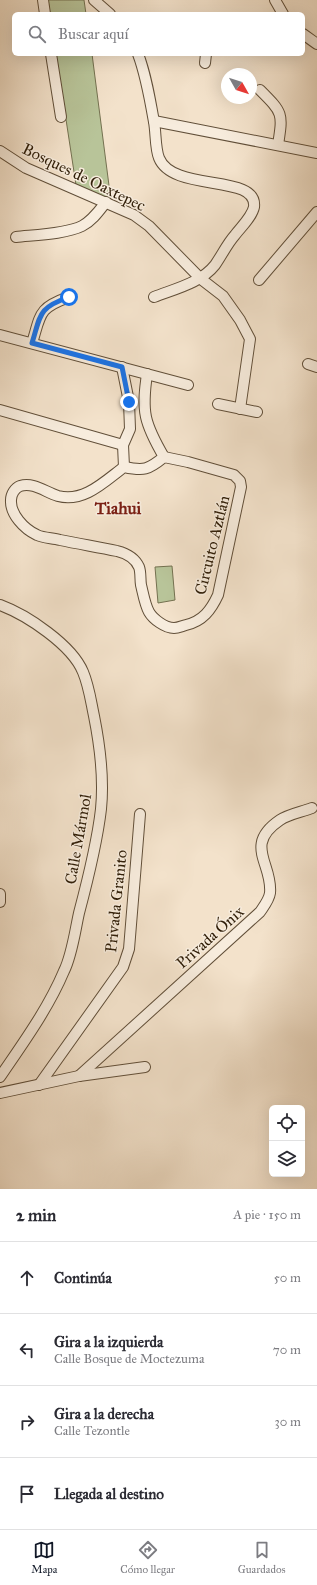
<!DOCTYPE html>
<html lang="es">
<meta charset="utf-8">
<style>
:root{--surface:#fff;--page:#f2f2f3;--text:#2b2b33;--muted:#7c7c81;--line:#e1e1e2;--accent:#111827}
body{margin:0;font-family:"IM FELL Great Primer",serif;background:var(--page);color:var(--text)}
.controls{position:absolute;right:12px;bottom:12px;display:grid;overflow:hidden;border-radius:6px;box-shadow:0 4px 16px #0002}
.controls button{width:36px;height:36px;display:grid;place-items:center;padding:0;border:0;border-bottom:1px solid var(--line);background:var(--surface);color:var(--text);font:20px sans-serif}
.compass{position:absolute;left:221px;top:68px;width:36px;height:36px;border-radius:50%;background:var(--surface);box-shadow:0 4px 16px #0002;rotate:129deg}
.stop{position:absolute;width:12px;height:12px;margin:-9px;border:3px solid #1a73e8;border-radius:50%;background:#fff}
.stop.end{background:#1a73e8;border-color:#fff;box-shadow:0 1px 4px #0008}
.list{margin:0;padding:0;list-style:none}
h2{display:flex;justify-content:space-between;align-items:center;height:52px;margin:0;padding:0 16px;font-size:17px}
h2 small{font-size:13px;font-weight:400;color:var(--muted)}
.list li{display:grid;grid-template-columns:26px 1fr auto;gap:12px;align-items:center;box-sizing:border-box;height:72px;padding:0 16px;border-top:1px solid var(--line)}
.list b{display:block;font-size:15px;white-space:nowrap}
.list p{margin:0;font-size:13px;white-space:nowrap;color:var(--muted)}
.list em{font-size:13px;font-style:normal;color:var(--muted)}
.icon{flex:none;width:22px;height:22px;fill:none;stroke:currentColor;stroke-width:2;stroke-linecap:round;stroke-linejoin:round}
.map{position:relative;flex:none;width:317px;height:1189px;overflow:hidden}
.search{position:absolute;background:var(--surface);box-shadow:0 4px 16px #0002;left:12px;right:12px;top:12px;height:44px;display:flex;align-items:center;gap:10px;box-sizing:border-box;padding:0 14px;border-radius:6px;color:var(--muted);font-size:15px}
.sheet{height:340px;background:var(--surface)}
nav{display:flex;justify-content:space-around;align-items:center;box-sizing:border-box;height:56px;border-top:1px solid var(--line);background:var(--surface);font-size:11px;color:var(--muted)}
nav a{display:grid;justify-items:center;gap:2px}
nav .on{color:var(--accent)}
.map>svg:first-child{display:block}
.green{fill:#b8c499;stroke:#747150}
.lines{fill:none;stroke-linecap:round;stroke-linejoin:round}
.minor-casing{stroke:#614f39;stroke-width:12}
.minor{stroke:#f7ecdd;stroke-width:10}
.route{stroke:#1a73e8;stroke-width:5}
.labels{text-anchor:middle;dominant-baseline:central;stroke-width:3;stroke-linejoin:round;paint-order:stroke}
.street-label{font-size:16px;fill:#301e08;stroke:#f7ecdd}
.neighbourhood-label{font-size:17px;font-weight:bold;fill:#7a1f14;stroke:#f7ecdd}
</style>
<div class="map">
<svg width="317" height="1189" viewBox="0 0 317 1189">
<rect width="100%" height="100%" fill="#f3e2cb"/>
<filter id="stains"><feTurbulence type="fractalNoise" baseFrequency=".005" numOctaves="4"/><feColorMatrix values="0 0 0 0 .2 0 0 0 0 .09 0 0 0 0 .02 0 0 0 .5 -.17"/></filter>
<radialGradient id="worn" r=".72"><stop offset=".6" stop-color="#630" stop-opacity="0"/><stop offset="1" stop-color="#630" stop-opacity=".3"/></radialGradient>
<g class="green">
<path d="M48 0H84L86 14H50Z"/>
<path d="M56 54H92L111 201 76 185Z"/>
<path d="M172 566 175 600 158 603 155 567Z"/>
</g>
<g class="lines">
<g class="minor-casing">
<g id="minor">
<path d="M43 0 45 14"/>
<path d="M94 0 110 14"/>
<path d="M275 0 283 14"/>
<path d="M303 34 317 44"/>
<path d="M51 54 61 117"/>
<path d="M138 54C146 75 150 99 154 122 156 132 155 148 159 158 173 193 258 173 254 207 252 217 241 227 235 235 227 244 222 255 215 265 201 283 174 289 154 297"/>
<path d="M205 63 206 54"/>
<path d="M260 90C283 113 283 113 278 145"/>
<path d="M154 121 317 153"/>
<path d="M0 151 26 168 134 215 149 226 201 279 223 296 240 320 250 339 240 409"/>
<path d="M16 237C34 235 66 234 82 226 92 221 99 211 106 202"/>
<path d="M259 280 317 212"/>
<path d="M0 335 188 385"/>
<path d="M32 343C41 314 38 308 69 297"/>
<path d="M308 364 317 367"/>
<path d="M122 367 129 402 130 429 123 445 124 467"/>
<path d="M147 374C145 388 143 403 146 417 149 431 157 445 164 457"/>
<path d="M218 404 257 412"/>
<path d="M0 410 123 445"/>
<path d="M164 457 188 462 234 475 240 481 241 487 218 595C211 610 203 621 186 625 182 626 178 628 174 628 165 628 153 619 149 612 145 605 143 593 141 585 140 579 141 572 139 567 135 558 125 553 117 551 98 547 79 544 60 540 53 538 43 538 37 535 24 529 10 514 11 500 11 494 15 488 20 486 34 482 45 492 58 496 84 503 105 481 124 467 144 471 148 470 164 457Z"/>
<path d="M0 605C27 615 72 645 83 672 89 686 91 702 94 716 100 746 104 779 101 809 97 844 88 879 79 913 75 931 72 955 64 971 48 1009 23 1043 0 1077"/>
<path d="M0 894V902"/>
<path d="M79 1076 260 912C264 906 269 900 270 893 273 864 243 845 280 820 289 814 302 812 312 808"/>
<path d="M39 1085 123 967 129 949 140 814"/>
<path d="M0 1093 79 1076 145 1067"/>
</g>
</g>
<use href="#minor" class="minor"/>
</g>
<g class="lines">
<path class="route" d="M69 297C38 308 41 314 32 343L122 367 129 402"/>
</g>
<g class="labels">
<g class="street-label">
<text transform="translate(84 177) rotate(26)">Bosques de Oaxtepec</text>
<text transform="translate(212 545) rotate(-76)">Circuito Aztlán</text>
<text transform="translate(78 839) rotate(-80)">Calle Mármol</text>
<text transform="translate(116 901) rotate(-84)">Privada Granito</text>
<text transform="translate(210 937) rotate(-42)">Privada Ónix</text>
</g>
<g class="neighbourhood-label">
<text x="118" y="508">Tiahui</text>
</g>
</g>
<rect width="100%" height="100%" filter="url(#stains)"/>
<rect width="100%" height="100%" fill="url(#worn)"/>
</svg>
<div class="controls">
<button><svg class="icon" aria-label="locate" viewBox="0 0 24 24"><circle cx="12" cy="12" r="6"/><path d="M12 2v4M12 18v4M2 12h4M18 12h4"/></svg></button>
<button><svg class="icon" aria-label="layers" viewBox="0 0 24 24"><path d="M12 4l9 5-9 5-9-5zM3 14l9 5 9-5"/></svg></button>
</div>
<svg class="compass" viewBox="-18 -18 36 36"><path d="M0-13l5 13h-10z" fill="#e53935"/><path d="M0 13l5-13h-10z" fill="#7c7c81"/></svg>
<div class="stop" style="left:69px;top:297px"></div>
<div class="stop end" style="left:129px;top:402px"></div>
<div class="search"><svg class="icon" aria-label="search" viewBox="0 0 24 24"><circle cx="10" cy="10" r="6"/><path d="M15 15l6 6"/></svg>Buscar aquí</div>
</div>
<section class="sheet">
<h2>2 min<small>A pie · 150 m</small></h2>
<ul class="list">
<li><svg class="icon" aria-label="ahead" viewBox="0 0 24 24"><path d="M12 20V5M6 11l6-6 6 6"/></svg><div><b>Continúa</b></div><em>50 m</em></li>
<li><svg class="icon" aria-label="left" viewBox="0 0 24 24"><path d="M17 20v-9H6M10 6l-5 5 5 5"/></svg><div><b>Gira a la izquierda</b><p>Calle Bosque de Moctezuma</p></div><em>70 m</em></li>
<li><svg class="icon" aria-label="right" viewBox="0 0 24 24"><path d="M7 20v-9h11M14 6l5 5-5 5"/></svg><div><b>Gira a la derecha</b><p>Calle Tezontle</p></div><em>30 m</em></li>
<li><svg class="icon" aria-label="arrive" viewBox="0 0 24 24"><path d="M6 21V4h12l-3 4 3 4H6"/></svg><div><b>Llegada al destino</b></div></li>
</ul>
</section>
<nav>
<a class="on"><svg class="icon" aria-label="map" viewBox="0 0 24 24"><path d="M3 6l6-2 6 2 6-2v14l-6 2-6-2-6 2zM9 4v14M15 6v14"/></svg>Mapa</a>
<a><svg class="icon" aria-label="directions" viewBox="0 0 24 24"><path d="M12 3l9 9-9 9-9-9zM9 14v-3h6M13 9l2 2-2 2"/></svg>Cómo llegar</a>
<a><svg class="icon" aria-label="saved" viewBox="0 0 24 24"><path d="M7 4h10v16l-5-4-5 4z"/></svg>Guardados</a>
</nav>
